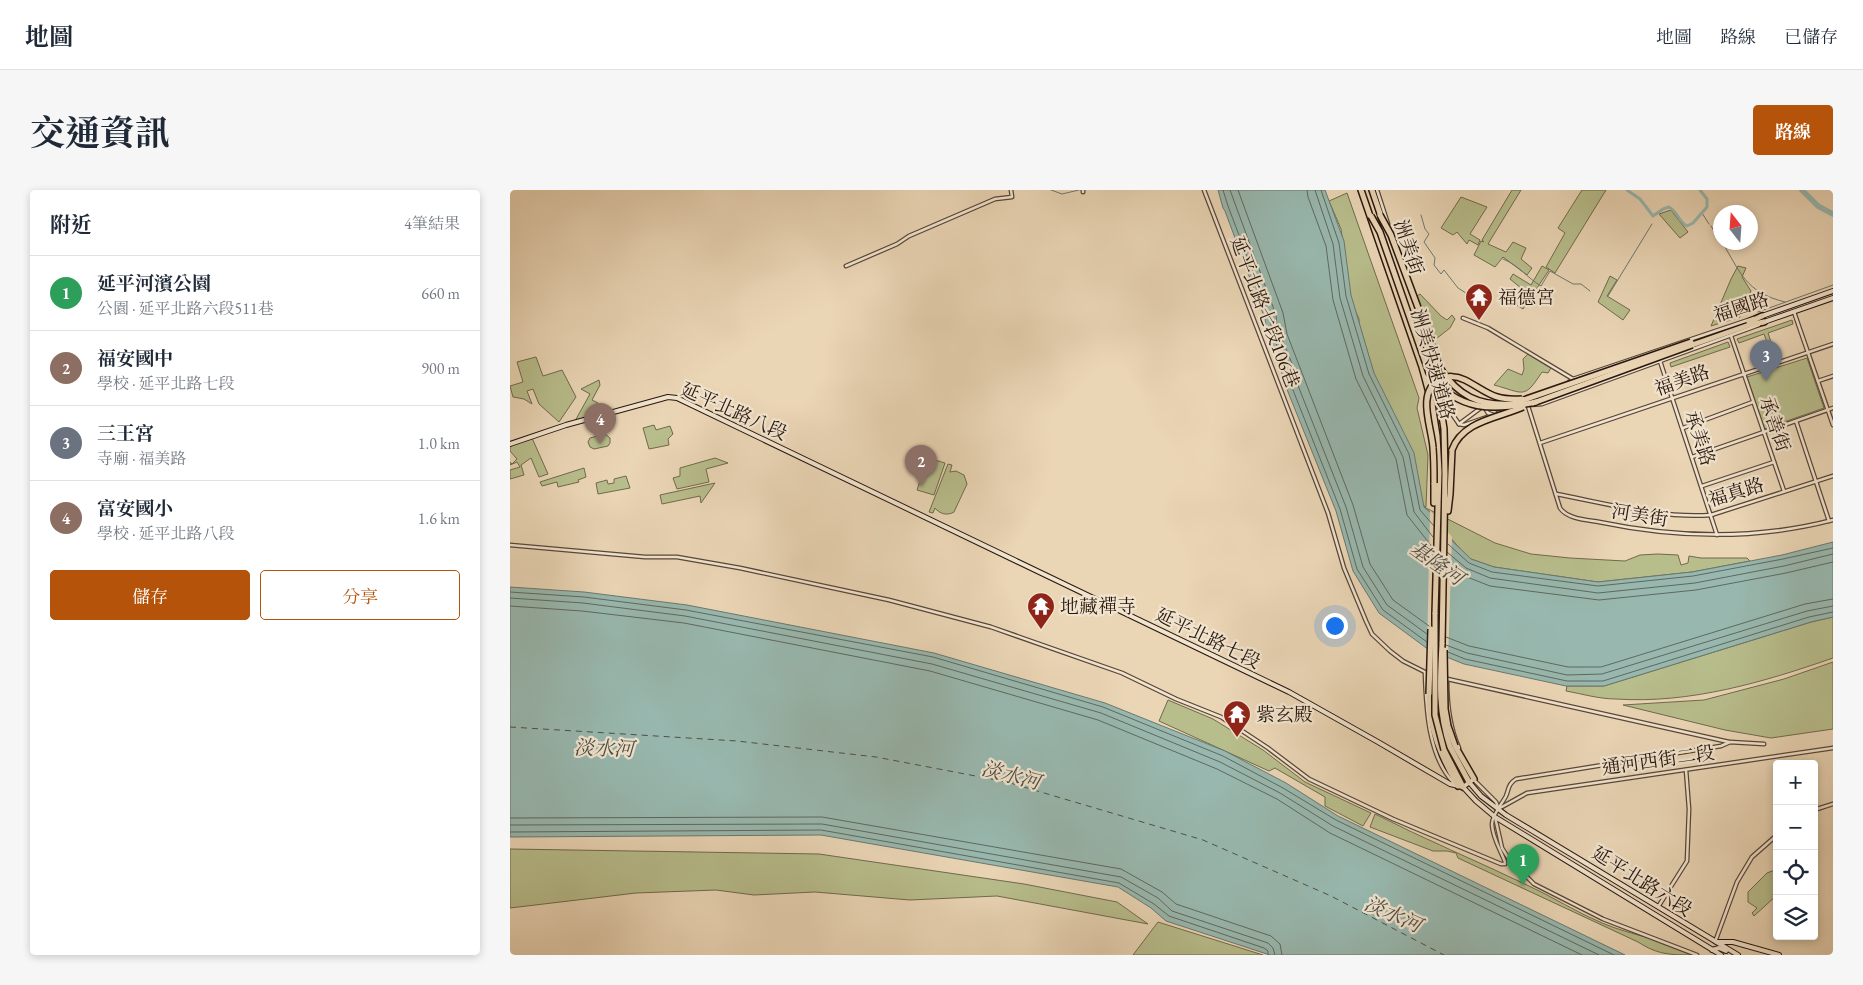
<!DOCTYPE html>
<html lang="zh-TW">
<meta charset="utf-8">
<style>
:root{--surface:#fff;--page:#f6f6f7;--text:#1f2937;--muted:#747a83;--line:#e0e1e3;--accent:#b45309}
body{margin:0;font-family:"EB Garamond","Noto Serif TC",serif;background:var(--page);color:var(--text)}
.controls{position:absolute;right:15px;bottom:15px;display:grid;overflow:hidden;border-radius:5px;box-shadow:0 2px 8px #0003}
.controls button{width:45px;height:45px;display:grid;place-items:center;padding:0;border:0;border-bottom:1px solid var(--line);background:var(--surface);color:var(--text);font:25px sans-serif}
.compass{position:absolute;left:1203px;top:15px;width:45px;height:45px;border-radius:50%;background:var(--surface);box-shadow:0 2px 8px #0003;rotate:343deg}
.you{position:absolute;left:824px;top:435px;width:18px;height:18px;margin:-12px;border:4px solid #fff;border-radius:50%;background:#1a73e8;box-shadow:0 0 0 8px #1a73e833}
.badge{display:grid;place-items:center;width:32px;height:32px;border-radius:50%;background:var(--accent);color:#fff;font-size:16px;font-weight:700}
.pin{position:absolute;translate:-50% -41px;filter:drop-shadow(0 1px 2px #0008)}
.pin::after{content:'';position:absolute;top:26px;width:18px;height:15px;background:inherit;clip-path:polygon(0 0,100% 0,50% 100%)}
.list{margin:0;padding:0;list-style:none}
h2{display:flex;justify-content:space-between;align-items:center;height:65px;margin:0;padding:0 20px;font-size:21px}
h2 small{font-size:16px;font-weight:400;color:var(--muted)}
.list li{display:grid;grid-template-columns:32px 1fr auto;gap:15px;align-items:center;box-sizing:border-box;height:75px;padding:0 20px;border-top:1px solid var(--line)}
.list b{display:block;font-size:19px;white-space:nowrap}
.list p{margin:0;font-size:16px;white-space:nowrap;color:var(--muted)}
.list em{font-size:16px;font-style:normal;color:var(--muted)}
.actions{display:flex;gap:10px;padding:15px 20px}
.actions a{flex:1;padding:11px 0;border:1px solid var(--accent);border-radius:5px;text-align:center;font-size:18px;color:var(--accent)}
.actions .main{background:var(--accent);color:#fff}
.icon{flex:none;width:28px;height:28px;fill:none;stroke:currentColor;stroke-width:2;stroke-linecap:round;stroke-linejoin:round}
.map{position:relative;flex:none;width:1323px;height:765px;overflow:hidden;border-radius:5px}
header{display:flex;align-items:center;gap:30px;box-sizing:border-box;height:70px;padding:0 25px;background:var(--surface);border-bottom:1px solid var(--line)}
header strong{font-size:24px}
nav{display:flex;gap:28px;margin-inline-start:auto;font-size:18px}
.intro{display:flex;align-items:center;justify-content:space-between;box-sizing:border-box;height:120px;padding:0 30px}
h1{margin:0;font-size:35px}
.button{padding:12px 22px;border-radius:5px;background:var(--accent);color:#fff;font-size:18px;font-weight:700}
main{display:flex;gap:30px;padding:0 30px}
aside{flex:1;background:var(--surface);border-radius:5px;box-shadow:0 2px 8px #0003}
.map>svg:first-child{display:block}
.green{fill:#b8bd8c;stroke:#706a4d}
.water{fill:#98b8af;stroke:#6b786f}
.pier{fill:#ead5b5}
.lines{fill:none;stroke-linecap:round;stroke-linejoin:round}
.shore{stroke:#60685e;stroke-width:1}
.stream{stroke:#6b786f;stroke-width:1}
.canal{stroke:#98b8af;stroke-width:3}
.river{stroke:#98b8af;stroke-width:5.5}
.ferry{stroke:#4f4f46;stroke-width:1;stroke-dasharray:6 5;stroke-linecap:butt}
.street-casing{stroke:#584638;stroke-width:5}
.secondary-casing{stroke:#28170e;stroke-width:6}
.highway-casing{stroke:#28170e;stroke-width:8}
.street{stroke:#f1e4cf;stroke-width:2.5}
.secondary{stroke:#f1e4cf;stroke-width:4}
.highway{stroke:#ead5b5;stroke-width:5}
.highway-bridge-casing{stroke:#28170e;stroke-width:8;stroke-linecap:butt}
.highway-bridge{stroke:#ead5b5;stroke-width:5}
.labels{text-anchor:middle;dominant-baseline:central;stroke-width:4.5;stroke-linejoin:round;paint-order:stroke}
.street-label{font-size:19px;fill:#28170e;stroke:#f1e4cf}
.poi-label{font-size:19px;fill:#28170e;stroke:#f1e4cf;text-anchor:start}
.water-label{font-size:20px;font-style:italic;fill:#4f4f46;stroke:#f1e4cf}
</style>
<header>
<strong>地圖</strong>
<nav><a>地圖</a><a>路線</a><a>已儲存</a></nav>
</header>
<div class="intro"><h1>交通資訊</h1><a class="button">路線</a></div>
<main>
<aside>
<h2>附近<small>4筆結果</small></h2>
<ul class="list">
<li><span class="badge" style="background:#2e9e5b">1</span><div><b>延平河濱公園</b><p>公園 · 延平北路六段511巷</p></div><em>660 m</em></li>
<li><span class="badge" style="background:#8d6e63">2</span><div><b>福安國中</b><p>學校 · 延平北路七段</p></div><em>900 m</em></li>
<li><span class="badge" style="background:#6b7280">3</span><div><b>三王宮</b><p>寺廟 · 福美路</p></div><em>1.0 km</em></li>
<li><span class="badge" style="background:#8d6e63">4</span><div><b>富安國小</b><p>學校 · 延平北路八段</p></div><em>1.6 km</em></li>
</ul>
<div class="actions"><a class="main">儲存</a><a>分享</a></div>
</aside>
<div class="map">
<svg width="1323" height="765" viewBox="0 0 1323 765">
<rect width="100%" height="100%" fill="#ead5b5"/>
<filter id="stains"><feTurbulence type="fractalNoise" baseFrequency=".004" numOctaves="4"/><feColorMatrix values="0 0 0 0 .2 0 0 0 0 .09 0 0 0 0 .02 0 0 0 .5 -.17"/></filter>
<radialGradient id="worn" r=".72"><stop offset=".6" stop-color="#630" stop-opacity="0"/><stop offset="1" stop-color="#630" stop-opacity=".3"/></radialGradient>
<g class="green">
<path d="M1002 0H1011L978 54 996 62 1003 52 1016 58 1011 69 1022 78 1017 85 993 67 985 77 964 65 971 51 974 52 972 50Z"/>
<path d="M1072 0H1096L1045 83 1036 77 1055 43 1048 38Z"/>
<path d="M837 3 909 208 907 218 918 265 916 317 912 315 881 218 875 211 873 202 869 201 849 134V129L841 111 831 39 819 11Z"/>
<path d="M951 7 977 17 960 44 970 50 968 55 959 50 957 54 947 42 943 45 931 38Z"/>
<path d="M1161 20 1178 42 1170 48 1149 24Z"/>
<path d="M1032 76 1039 80 1013 119 1003 113 1011 98 1000 89 1003 84 1021 95Z"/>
<path d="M1228 76 1236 78 1232 87 1241 101 1238 107H1232V111L1237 114 1230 127 1201 136 1221 89Z"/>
<path d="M1100 86 1107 90 1097 106 1120 120 1113 130 1088 112Z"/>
<path d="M910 104 931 126 937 130 942 125 945 129 940 138 922 152 907 106Z"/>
<path d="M1282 130 1283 134 1258 143 1266 167 1263 169 1254 144 1229 153 1227 149Z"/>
<path d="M1218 152 1220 157 1161 177 1160 173Z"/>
<path d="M1018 164 1041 178 1038 183 1032 182C1014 210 1014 203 984 195L998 179 1012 185 1014 179 1013 169Z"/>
<path d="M26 167 33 186 52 180 66 207 49 232 29 214 23 199 17 201 22 214 14 209 3 207 0 196 13 192 7 172Z"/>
<path d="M1297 168 1314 218 1254 239 1237 187Z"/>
<path d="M89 190 90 195 82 210 88 213 86 218H80L76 228 65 231 80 204 71 199Z"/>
<path d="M144 235 146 240 160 236 163 244 158 249 159 255 139 259 133 238Z"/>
<path d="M95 244 100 248V253L98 256 84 259 80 257 78 252 80 248Z"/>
<path d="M22 248 38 284 29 287 21 268 11 275 14 285 0 289V280L10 277 7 272 0 275V272L2 274 7 269 0 261V257L6 253Z"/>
<path d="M205 268 218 273 196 279 199 292 167 299 163 288 170 286V278Z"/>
<path d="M418 268 435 273 424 305 407 300Z"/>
<path d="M438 274 442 275 440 282 446 281 454 285 457 294 444 322C437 326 430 324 425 318L423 323 419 322Z"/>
<path d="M74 278 76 287 68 290 69 292 48 297 47 292 32 296 30 292Z"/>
<path d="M116 286 120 298 88 304 86 293 97 290 98 294 104 293V289Z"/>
<path d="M205 293 191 313 190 306 152 314 150 305Z"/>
<path d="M914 317 985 353 1021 364 1060 368 1115 371 1130 365 1148 364 1168 365 1171 375 1178 373 1179 366 1191 368H1237L1240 371 1182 382 1088 392 984 377 961 369 951 360Z"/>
<path d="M1323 427V468C1254 492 1180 514 1106 509 1089 509 1073 504 1056 501L1057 496H1094L1301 432Z"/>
<path d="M1323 472V539L1261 548 1215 540 1113 515 1194 510 1274 489Z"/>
<path d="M658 510 703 529 753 560 795 592 861 623 853 636 815 616V607L765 578 759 581 649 531Z"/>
<path d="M865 624C914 649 967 671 1017 695 1043 707 1066 722 1092 733 1123 746 1157 750 1186 765 1161 765 1148 765 1128 752L948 668 946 663 937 661H923L860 637Z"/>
<path d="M0 659 309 664 514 694 607 712 638 734 487 706 400 710 305 702 244 705 206 700 126 703 0 718Z"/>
<path d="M1262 681H1267V705L1244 726 1242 723 1247 718 1238 712V702L1257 683Z"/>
<path d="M648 732 753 765H623Z"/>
</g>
<g class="water">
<path d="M708 0H815L834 51 841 105 864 183 904 263 914 317 921 323 935 344 961 369 984 377 1088 392 1182 382 1272 365 1323 352V427L1301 432 1094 496H1056L954 474 919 460 869 423 843 381 826 321 776 197C771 174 756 152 755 129L715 21 713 18Z"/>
<path d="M0 397 74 402 177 415 424 463 595 513 715 561 776 593 828 626 1115 765H760L656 731 641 718 608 697 311 645 0 647Z"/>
</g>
<path class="pier" d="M920 320 942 347 938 470 917 461Z"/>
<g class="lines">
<g class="shore">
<path d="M713 0 718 16 760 127C762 151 775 172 781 195L830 319 847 379 873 420 917 452"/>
<path d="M720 0 766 125 767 137 783 176 787 193 836 317 853 377 877 415 917 444"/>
<path d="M728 0 773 123 777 144 843 315 860 374 883 410 919 436"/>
<path d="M797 0 798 7 816 56 823 110 846 189 886 269 897 325 923 358"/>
<path d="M805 0 823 54 830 108 853 186 893 267 904 322 923 347"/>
<path d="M811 0 829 53 836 106 859 184 899 264 910 320 924 336"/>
<path d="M938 354 959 373 982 382 1088 396 1183 386 1273 369 1323 358"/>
<path d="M937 362 956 378 980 388 1088 403 1185 393 1274 376 1323 364"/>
<path d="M937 373 952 385 980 396 1089 410 1186 400 1276 383 1323 372"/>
<path d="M0 402 74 407 176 420 423 467 593 517 713 566 773 598 826 630 1104 765"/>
<path d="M0 408 73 413 175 426 422 474 591 523 710 572 770 603 823 636 1089 765"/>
<path d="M0 416 72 421 174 433 420 481 588 530 707 579 767 609 820 643 1072 765"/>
<path d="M936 447 959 456 1058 477H1091L1295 414 1323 409"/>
<path d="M936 455 957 463 1057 485 1092 484 1297 421 1323 416"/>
<path d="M938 462 955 469 1057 491H1093L1299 427 1323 422"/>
<path d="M0 628 312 627 611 679 652 702 666 714 761 746 770 754 772 765"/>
<path d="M0 635 312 634 611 687 648 708 662 721 758 753 763 758 765 765"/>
<path d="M0 642 311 640 609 693 644 714 659 726 754 758 758 761V765"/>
</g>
<g class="stream">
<path d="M541 0 552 4 569 0"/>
<path d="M1192 23 1199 34"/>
<path d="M911 25 915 39 919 44 914 52 925 68 924 75 931 84 934 80 948 98 959 105"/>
<path d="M1201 36 1210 51"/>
<path d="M1212 52C1231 83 1235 102 1275 112"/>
<path d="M993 69C1010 76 1016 87 1031 96L1040 81 1063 94H1071L1080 101"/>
<path d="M1098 106 1142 34"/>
<path d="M1248 122 1323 95"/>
</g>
<path class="canal" d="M1117 0 1130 9 1143 26 1153 19 1159 17C1167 21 1169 32 1177 36L1183 33 1197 17V9L1190 0"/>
<path class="river" d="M1292 0 1308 16 1323 24"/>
<path class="ferry" d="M0 537 227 551 366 567 497 592 693 650 821 706 934 765"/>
<g class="street-casing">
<g id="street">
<path d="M573 0V2"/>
<path d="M694 0 818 323 834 378 856 431 862 444 880 461 893 471 919 484"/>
<path d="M867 0 878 34"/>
<path d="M336 76 387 54 399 46 485 9 502 7 501 0"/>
<path d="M1284 122 1323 235"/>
<path d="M953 128 978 138 1063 189"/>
<path d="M909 130 929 189"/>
<path d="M1221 146 1274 301"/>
<path d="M1150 171 1207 345"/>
<path d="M1308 191 1323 186"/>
<path d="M1058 193 1063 189 1244 128"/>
<path d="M932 199 940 221 949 234"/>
<path d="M1027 208 1048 201"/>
<path d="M1017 213 1050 318C1057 329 1078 330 1089 332 1166 348 1246 350 1323 330"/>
<path d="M1019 215 1032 214 1249 135"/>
<path d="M975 218 978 223 984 225"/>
<path d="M988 223 1004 218"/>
<path d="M1286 231 1319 331"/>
<path d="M949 234 972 217"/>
<path d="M949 234 954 235 980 226"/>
<path d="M1173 238 1243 212"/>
<path d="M1030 253 1323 154"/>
<path d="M1182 267 1323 218"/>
<path d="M1192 296 1264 272"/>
<path d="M1046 304C1094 313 1153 329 1201 325L1323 286"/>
<path d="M0 355 135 367H167L230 378 379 410 481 437 612 483 666 509 711 527 758 558 799 589 883 629 991 674H995V672C991 661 982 647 982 634 982 625 992 614 996 606 999 599 998 594 1006 589L1211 556 1220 552 1254 554"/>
<path d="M915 483C916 517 918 567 944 593"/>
<path d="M924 486 1219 552"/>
<path d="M937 490C937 513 939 536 949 558"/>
<path d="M964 590 986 612 988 617"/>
<path d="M990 618 1017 603 1323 558"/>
<path d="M1304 620 1323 614"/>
<path d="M985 627 992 658 999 669 1024 694 1093 729 1187 765"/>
<path d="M1148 717 1177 671 1179 619 1176 580"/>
<path d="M1205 752 1227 692 1242 667 1267 645"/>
</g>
</g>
<g class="secondary-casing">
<g id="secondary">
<path d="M1252 126 1323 101"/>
<path d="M1254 132 1323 108"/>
<path d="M0 254 56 235 158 207 167 208 779 502 868 552 940 594 953 597 964 589"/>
<path d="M959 592 971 606 996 625 1228 765"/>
<path d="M953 597 966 611 985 627 1211 765"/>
<path d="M1207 752H1223L1269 765"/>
<path d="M1202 760 1209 758 1216 761"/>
</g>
</g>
<g class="highway-casing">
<g id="highway">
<path d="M851 0 912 177 922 214 927 246 929 282 925 424"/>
<path d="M862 0 914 153 925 186 930 213 934 239 935 284 932 454"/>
<path d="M913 131 930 178"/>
<path d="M1239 132 1252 126"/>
<path d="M1182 155 1239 135 1254 132"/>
<path d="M924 293V313"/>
<path d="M938 321 940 304 942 260"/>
<path d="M919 504C919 539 931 566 948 596"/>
<path d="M945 556 964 589"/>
<path d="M940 557 959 592"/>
<path d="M934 560 953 597"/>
</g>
</g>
<use href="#street" class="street"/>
<use href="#secondary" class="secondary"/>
<use href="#highway" class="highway"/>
<g class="highway-bridge-casing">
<g id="highway-bridge">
<path d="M870 25 881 45 913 131"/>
<path d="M861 26 870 42 919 183C947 222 984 221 1026 212"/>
<path d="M930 178C948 206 969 216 1002 214L1181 152"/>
<path d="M1023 213 1182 155"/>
<path d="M942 260C952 231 988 228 1013 217"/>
<path d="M924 293C924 281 924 270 923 258 922 238 906 203 929 190 937 185 947 186 955 190 978 202 983 211 1012 209"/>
<path d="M925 424V525L934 560"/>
<path d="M932 454C930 492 928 521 940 557"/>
<path d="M934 460 935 519 938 536 945 556"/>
<path d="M919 504 921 439"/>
</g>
</g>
<use href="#highway-bridge" class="highway-bridge"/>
</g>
<defs>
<g id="temple-pin" transform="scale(1.4375)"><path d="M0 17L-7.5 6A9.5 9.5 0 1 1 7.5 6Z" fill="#8f2418" stroke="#f1e4cf"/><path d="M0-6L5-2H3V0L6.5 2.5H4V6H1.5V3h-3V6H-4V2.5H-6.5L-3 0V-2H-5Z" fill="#fff"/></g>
</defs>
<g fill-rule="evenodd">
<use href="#temple-pin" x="969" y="107"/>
<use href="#temple-pin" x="531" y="416"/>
<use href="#temple-pin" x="727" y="524"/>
</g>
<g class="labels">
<g class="street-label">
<text transform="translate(899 57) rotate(72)">洲美街</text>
<text transform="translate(1231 117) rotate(-18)">福國路</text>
<text transform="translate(755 122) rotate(69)">延平北路七段106巷</text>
<text transform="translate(923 174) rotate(74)">洲美快速道路</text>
<text transform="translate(1172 190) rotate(-19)">福美路</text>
<text transform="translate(224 221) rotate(24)">延平北路八段</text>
<text transform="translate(1265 234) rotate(71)">承善街</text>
<text transform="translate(1190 248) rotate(72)">承美路</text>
<text transform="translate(1226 302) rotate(-17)">福真路</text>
<text transform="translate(1130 325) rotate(9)">河美街</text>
<text transform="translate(698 448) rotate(26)">延平北路七段</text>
<text transform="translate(1148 570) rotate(-8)">通河西街二段</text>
<text transform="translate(1132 691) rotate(32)">延平北路六段</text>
</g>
<g class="poi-label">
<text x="988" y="107">福德宮</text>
<text x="550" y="416">地藏禪寺</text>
<text x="746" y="524">紫玄殿</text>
</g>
<g class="water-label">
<text transform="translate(927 373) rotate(35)">基隆河</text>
<text transform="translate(94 558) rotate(2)">淡水河</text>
<text transform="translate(501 585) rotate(15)">淡水河</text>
<text transform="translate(883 724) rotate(24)">淡水河</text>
</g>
</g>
<rect width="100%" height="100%" filter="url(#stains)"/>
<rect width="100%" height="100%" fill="url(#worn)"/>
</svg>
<div class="controls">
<button>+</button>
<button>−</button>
<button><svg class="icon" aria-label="locate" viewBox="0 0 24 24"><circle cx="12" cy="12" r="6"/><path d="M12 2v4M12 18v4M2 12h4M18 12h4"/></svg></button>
<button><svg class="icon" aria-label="layers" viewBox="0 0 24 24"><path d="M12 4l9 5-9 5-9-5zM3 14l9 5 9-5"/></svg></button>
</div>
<svg class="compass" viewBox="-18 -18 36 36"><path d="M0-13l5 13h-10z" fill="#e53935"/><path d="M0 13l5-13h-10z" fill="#747a83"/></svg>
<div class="you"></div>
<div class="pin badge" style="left:1013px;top:695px;background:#2e9e5b">1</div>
<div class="pin badge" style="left:411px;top:296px;background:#8d6e63">2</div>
<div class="pin badge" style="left:1256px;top:191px;background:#6b7280">3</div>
<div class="pin badge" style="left:90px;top:254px;background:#8d6e63">4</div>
</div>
</main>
